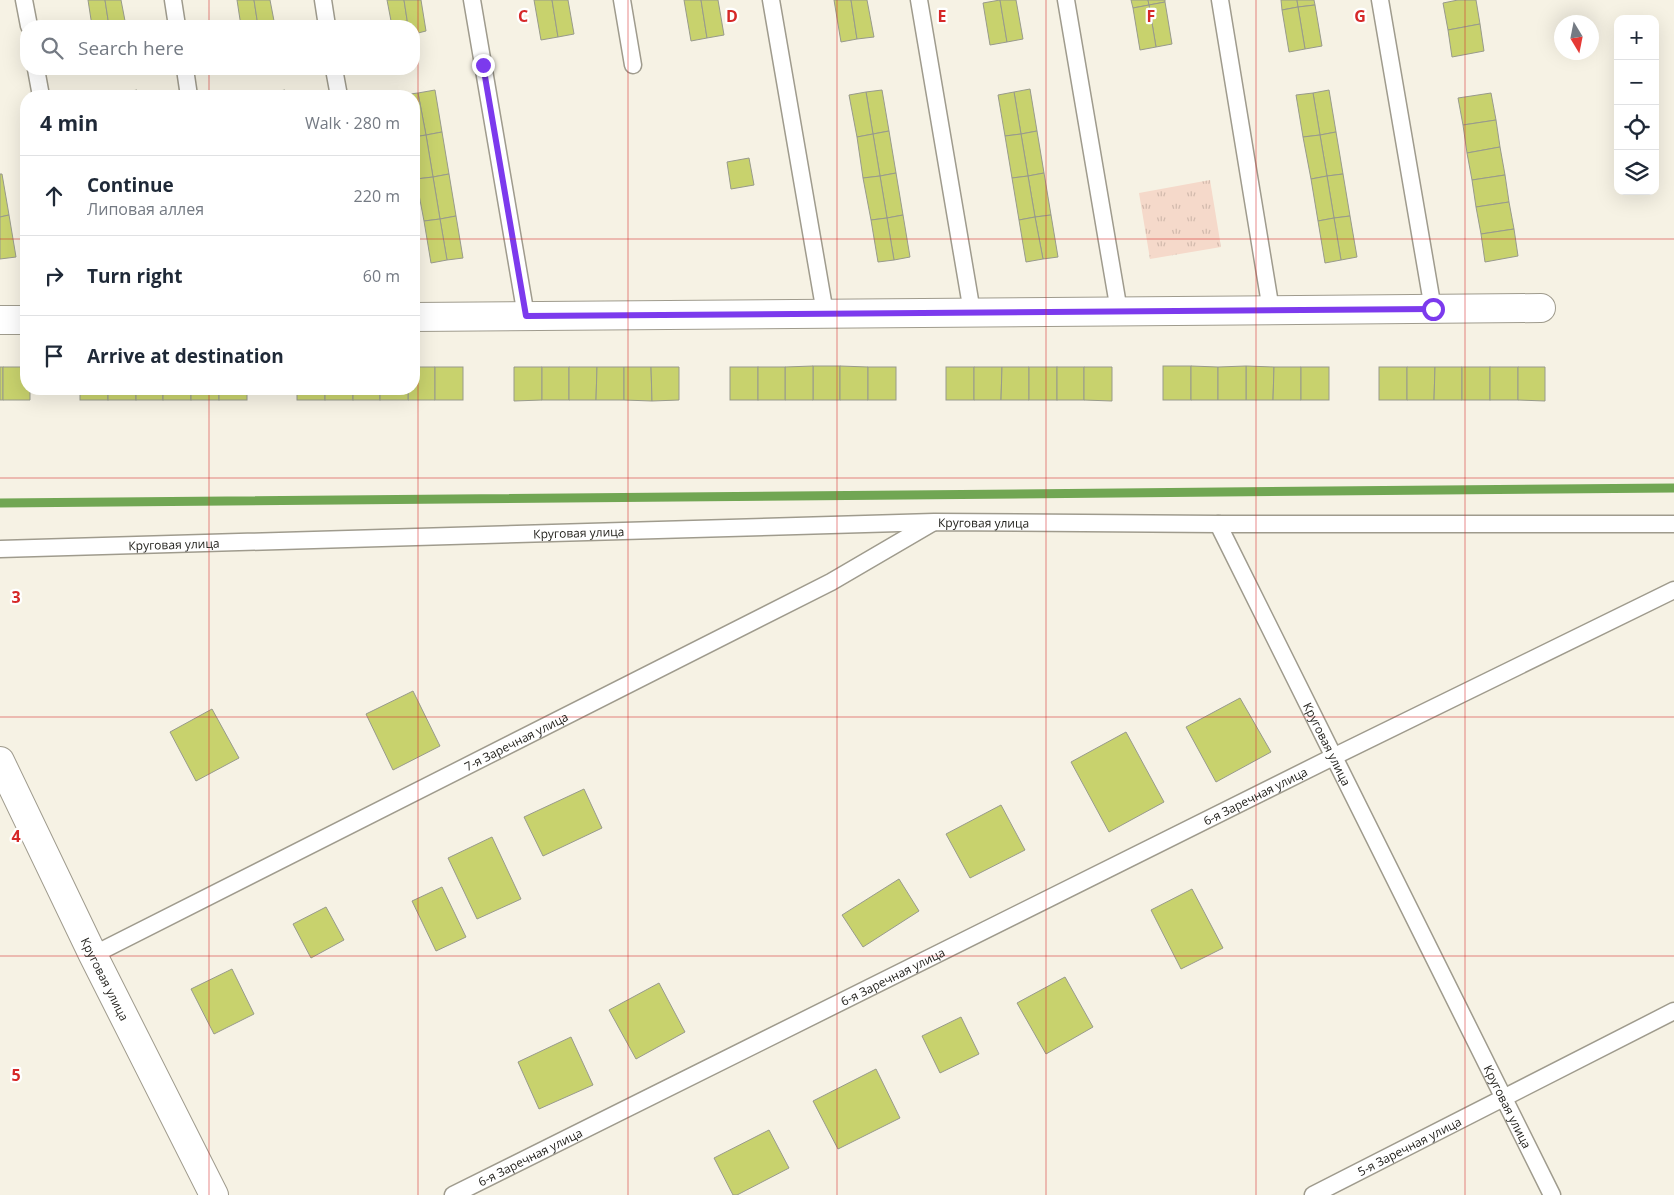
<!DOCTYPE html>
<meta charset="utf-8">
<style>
:root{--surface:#fff;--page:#f2f2f3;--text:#1f2937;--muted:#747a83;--line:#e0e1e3}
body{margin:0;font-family:"Open Sans",sans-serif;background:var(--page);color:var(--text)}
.controls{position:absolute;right:15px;top:15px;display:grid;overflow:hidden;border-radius:10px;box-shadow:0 5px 20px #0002}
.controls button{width:45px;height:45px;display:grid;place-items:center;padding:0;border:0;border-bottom:1px solid var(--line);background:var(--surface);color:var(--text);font:25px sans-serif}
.compass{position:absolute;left:1554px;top:15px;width:45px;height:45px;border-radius:50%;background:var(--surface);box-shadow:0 5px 20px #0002;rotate:170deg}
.stop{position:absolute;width:15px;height:15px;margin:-11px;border:4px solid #7c3aed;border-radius:50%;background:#fff}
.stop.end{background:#7c3aed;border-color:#fff;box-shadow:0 1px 5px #0008}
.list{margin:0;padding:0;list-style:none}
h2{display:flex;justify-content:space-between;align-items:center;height:65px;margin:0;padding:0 20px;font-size:21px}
h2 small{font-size:16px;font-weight:400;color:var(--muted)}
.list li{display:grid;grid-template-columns:32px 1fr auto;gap:15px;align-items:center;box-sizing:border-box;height:80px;padding:0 20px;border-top:1px solid var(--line)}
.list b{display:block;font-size:19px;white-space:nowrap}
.list p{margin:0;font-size:16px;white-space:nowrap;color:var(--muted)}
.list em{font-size:16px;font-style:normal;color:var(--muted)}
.icon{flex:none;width:28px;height:28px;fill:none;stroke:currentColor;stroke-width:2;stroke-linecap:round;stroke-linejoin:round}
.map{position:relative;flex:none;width:1674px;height:1195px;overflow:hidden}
.search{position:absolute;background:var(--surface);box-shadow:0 5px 20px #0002;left:20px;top:20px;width:400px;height:55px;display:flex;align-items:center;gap:12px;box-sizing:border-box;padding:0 18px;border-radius:20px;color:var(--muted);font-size:19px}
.panel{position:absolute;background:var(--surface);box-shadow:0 5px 20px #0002;left:20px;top:90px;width:400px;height:305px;border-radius:20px}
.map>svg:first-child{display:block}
.grass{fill:url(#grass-tufts)}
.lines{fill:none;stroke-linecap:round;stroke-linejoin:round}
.stream{stroke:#71a653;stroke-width:9}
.building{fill:#c8d26d;stroke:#989a8c}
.lane-casing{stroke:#9f9b8d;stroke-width:19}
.street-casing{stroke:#9f9b8d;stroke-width:30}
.lane{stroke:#fff;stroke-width:16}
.street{stroke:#fff;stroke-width:28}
.route{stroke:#7c3aed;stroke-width:6}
.grid{fill:none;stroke:#d62828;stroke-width:1;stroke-opacity:0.55}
.labels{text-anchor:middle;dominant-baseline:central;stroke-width:4.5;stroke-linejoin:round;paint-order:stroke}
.street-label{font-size:12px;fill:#1e1d18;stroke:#fff}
.grid-label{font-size:16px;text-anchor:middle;font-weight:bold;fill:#d62828;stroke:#fff;stroke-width:4.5;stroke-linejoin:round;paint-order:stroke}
</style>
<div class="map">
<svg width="1674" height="1195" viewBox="0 0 1674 1195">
<defs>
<pattern id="grass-tufts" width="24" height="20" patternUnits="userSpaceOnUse" patternTransform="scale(1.25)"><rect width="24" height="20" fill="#f5d9ca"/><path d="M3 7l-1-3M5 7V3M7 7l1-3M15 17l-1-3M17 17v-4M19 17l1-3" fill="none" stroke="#d2baad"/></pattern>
</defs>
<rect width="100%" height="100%" fill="#f6f2e4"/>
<path class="grass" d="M1210 180 1221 247 1150 259 1139 193Z"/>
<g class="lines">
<path class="stream" d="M0 503 1674 488"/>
</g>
<g class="building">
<path d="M88 0H105L109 26H92Z"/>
<path d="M105 0H121L126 26H109Z"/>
<path d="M237 0H254L258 26H241Z"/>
<path d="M254 0H270L275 26H258Z"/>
<path d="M387 0H404L408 26H392Z"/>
<path d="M404 0H421L426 31 414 34V26H408Z"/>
<path d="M534 0H552L558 37 541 40Z"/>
<path d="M552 0H568L574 34 558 37Z"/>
<path d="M684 0H701L707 38 691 41Z"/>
<path d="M701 0H718L724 35 707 38Z"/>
<path d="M834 0H851L857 39 841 42Z"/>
<path d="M851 0H867L874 37 857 39Z"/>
<path d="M1000 0 1007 42 990 45 983 3Z"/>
<path d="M1000 0H1016L1023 39 1007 42Z"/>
<path d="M1131 0H1148L1149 5 1133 8Z"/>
<path d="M1148 0H1165V2L1149 5Z"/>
<path d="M1281 0H1297L1298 7 1282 10Z"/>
<path d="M1297 0H1314L1315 5 1298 7Z"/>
<path d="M1458 0H1476L1480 24 1448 30 1443 3Z"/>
<path d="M1165 2 1172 44 1156 47 1149 5Z"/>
<path d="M1149 5 1156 47 1140 50 1133 8Z"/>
<path d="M1315 5 1322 46 1305 49 1298 7Z"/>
<path d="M1298 7 1305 49 1289 52 1282 10Z"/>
<path d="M1480 24 1484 51 1452 57 1448 30Z"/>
<path d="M1030 89 1037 131 1021 134 1014 92Z"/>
<path d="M137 90 138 96H121V93Z"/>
<path d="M285 90 286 96H270L269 93Z"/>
<path d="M435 90 442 132 426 135 418 93Z"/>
<path d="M882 90 889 131 873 134 866 92Z"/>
<path d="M1329 90 1336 132 1320 135 1313 93Z"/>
<path d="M866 92 873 134 857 137 849 95Z"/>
<path d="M1014 92 1021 134 1005 136 998 95Z"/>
<path d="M121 93V96H104Z"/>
<path d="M269 93 270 96H253V95Z"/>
<path d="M418 93 426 135 414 137V96L402 95Z"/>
<path d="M1313 93 1320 135 1303 137 1296 95Z"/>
<path d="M1491 93 1496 120 1463 125 1458 98Z"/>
<path d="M1496 120 1500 147 1467 153 1463 125Z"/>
<path d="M889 131 896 173 880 176 873 134Z"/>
<path d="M1037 131 1044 173 1028 176 1021 134Z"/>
<path d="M442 132 449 174 433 177 426 135Z"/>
<path d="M1336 132 1343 174 1327 176 1320 135Z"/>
<path d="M873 134 880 176 863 178 857 137Z"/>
<path d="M1021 134 1028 176 1012 178 1005 136Z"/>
<path d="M426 135 433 177 416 179 414 164V137Z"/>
<path d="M1320 135 1327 176 1311 179 1303 137Z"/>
<path d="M1500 147 1505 175 1472 180 1467 153Z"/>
<path d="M749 158 754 185 731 189 727 162Z"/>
<path d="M896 173 903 215 887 218 880 176Z"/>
<path d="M1044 173 1051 215 1035 217 1028 176Z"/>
<path d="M0 174H2L9 215 0 217Z"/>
<path d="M449 174 456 216 440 219 433 177Z"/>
<path d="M1343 174 1350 216 1334 218 1327 176Z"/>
<path d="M1505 175 1509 202 1476 207 1472 180Z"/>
<path d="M880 176 887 218 871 220 863 178Z"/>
<path d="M1028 176 1035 217 1019 220 1012 178Z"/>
<path d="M1327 176 1334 218 1318 221 1311 179Z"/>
<path d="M433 177 440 219 424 221 416 179Z"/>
<path d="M1509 202 1514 229 1481 234 1476 207Z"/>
<path d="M9 215 16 257 0 259V217Z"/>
<path d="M903 215 910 257 894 260 887 218Z"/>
<path d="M1051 215 1058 257 1043 259 1035 217Z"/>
<path d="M456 216 463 258 447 260 440 219Z"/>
<path d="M1350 216 1357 257 1341 260 1334 218Z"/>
<path d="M1035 217 1043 259 1026 262 1019 220Z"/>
<path d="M887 218 894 260 878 262 871 220Z"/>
<path d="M1334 218 1341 260 1325 263 1318 221Z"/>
<path d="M440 219 447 260 431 263 424 221Z"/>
<path d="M1514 229 1518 256 1485 262 1481 234Z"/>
<rect x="813" y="366" width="27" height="34"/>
<path d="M813 366V400H785V367Z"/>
<path d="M840 366 868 367V400H840Z"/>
<rect x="1163" y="366" width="28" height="34"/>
<path d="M1191 366 1218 367V400H1191Z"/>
<path d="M1246 366 1274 367 1273 400H1246Z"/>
<path d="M1246 366V400H1218V367Z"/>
<rect x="0" y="367" width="3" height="33"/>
<path d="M3 367H26V389H30V400H3Z"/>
<path d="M414 367H435V400H408V389H414Z"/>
<rect x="435" y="367" width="28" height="33"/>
<path d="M514 367H542V400L514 401Z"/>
<rect x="542" y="367" width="27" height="33"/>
<path d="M569 367H597L596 400H569Z"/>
<path d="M597 367H624V400H596Z"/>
<path d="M624 367H651L652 401 624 400Z"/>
<path d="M651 367H679V400L652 401Z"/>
<rect x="730" y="367" width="28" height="33"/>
<rect x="758" y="367" width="27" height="33"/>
<rect x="868" y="367" width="28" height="33"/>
<rect x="946" y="367" width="28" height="33"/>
<path d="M974 367H1002L1001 400H974Z"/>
<path d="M1002 367H1029V400H1001Z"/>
<rect x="1029" y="367" width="28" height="33"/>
<rect x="1057" y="367" width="27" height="33"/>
<path d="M1084 367H1112V401L1084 400Z"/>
<path d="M1274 367H1301V400H1273Z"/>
<rect x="1301" y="367" width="28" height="33"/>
<rect x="1379" y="367" width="28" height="33"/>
<path d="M1407 367H1435L1434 400H1407Z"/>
<path d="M1435 367H1462V400H1434Z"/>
<rect x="1462" y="367" width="28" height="33"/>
<rect x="1490" y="367" width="28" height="33"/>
<path d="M1518 367H1545V401L1518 400Z"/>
<rect x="80" y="389" width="28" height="11"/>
<rect x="108" y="389" width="28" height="11"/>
<rect x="136" y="389" width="27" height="11"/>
<rect x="163" y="389" width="28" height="11"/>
<rect x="191" y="389" width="28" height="11"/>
<rect x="219" y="389" width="28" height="11"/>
<rect x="297" y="389" width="28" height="11"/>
<rect x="325" y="389" width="28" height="11"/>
<rect x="353" y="389" width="27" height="11"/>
<rect x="380" y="389" width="28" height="11"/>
<path d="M413 691 440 746 393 770 366 714Z"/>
<path d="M1240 698 1271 752 1216 782 1186 727Z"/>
<path d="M212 709 239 758 196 781 170 732Z"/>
<path d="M1126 732 1164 802 1109 832 1071 762Z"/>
<path d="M584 789 602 828 543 856 524 817Z"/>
<path d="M1001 805 1025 850 970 878 946 834Z"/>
<path d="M492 837 521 899 477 919 448 858Z"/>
<path d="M899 879 919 911 863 947 842 915Z"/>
<path d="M442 887 466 937 436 951 412 901Z"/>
<path d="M1192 889 1223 948 1181 969 1151 910Z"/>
<path d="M326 907 344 940 311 958 293 924Z"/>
<path d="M232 969 254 1014 214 1034 191 989Z"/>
<path d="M1065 977 1093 1027 1046 1054 1017 1003Z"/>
<path d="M659 983 685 1032 636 1059 609 1010Z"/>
<path d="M961 1017 979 1054 940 1073 922 1036Z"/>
<path d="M571 1037 593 1085 539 1109 518 1062Z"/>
<path d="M876 1069 900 1118 838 1149 813 1101Z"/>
<path d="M769 1130 789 1168 737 1195H733L714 1158Z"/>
</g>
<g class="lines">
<g class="lane-casing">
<g id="lane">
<path d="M24 0 29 26"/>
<path d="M173 0 177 26"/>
<path d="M323 0 327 26"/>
<path d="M472 0 526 316"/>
<path d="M622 0 633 65"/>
<path d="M771 0 825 313"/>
<path d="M919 0 972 312"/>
<path d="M1066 0 1119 311"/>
<path d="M1220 0 1271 310"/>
<path d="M1380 0 1433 309"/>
<path d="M36 69 41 96"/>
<path d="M185 69 189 96"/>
<path d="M334 69 339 96"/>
<path d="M1218 524H1674"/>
<path id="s1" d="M0 549 934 522 1218 524 1552 1195"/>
<path id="s2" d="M93 955 831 582 932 523"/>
<path id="s3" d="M453 1195 1333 757 1674 590"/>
<path id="s4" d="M1313 1195 1674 1011"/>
</g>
</g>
<g class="street-casing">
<g id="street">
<path d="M414 317 1541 308"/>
<path d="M0 320H26"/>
<path id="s5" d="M0 761 93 955 214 1195"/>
</g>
</g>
<use href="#lane" class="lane"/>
<use href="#street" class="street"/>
</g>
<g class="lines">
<path class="route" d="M483 65 526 316 1433 309"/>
</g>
<path class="grid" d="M209 0V26M418 0V1195M628 0V1195M837 0V1195M1046 0V1195M1256 0V1195M1465 0V1195M209 69V96M0 239H26M414 239H1674M209 389V1195M0 478H1674M0 717H1674M0 956H1674"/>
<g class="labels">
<g class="street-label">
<text stroke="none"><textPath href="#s1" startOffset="984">Круговая улица</textPath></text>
<text stroke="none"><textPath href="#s1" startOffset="579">Круговая улица</textPath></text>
<text stroke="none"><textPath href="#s1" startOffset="174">Круговая улица</textPath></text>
<text stroke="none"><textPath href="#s2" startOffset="474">7-я Заречная улица</textPath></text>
<text stroke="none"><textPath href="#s1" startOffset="1464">Круговая улица</textPath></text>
<text stroke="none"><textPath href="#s3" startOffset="896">6-я Заречная улица</textPath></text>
<text stroke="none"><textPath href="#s3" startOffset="491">6-я Заречная улица</textPath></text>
<text stroke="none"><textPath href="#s5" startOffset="242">Круговая улица</textPath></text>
<text stroke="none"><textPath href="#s1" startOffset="1869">Круговая улица</textPath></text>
<text stroke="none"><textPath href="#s4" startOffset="108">5-я Заречная улица</textPath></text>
<text stroke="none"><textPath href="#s3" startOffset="86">6-я Заречная улица</textPath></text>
</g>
</g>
<g class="grid-label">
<text x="523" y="22">C</text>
<text x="732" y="22">D</text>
<text x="942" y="22">E</text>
<text x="1151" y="22">F</text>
<text x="1360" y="22">G</text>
<text x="16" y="603">3</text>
<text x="16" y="842">4</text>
<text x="16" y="1081">5</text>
</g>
</svg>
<div class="controls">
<button>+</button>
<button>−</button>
<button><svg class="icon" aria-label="locate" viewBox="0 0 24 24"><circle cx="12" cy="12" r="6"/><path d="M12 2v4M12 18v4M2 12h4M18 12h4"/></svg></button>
<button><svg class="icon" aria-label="layers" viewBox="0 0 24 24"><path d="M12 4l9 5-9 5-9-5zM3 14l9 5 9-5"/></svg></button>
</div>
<svg class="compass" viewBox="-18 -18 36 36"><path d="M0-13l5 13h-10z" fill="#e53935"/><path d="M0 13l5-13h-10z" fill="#747a83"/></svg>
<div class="stop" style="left:1433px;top:309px"></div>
<div class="stop end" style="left:483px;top:65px"></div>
<div class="search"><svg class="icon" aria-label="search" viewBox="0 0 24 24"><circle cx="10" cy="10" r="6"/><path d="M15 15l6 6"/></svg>Search here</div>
<section class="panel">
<h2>4 min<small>Walk · 280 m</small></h2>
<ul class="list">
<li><svg class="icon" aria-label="ahead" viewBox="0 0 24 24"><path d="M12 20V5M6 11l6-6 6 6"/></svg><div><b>Continue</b><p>Липовая аллея</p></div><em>220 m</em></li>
<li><svg class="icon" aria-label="right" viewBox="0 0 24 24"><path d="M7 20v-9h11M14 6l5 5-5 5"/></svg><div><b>Turn right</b></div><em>60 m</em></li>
<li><svg class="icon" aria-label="arrive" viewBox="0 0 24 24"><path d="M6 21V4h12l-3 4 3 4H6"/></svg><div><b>Arrive at destination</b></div></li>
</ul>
</section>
</div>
